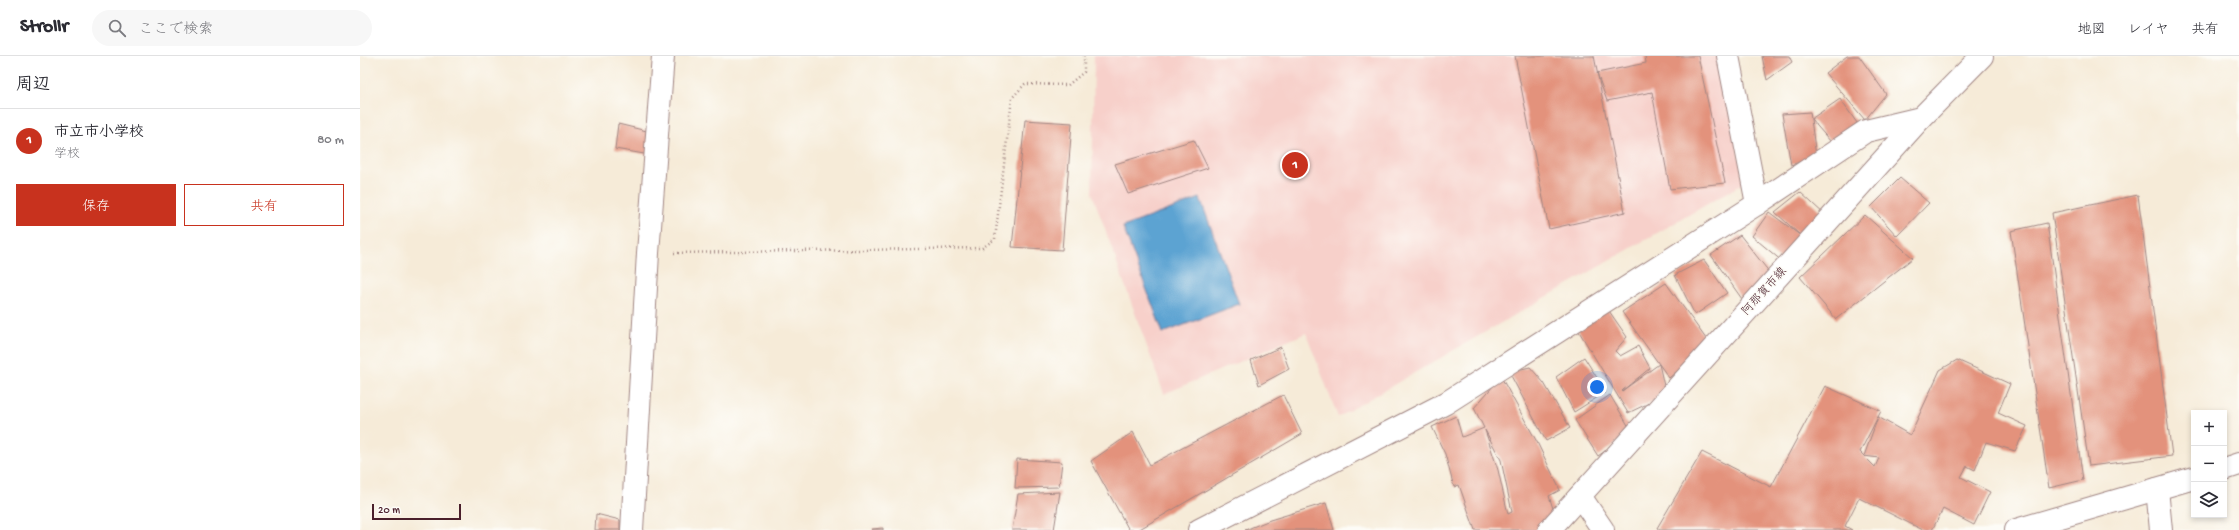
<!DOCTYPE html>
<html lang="ja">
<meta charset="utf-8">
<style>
:root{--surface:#fff;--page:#f7f7f7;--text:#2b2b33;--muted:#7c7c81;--line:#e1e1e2;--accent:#c8321e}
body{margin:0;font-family:"Gochi Hand","Klee One",sans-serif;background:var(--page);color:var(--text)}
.controls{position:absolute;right:12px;bottom:12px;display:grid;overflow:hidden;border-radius:0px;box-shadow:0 2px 6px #0003}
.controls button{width:36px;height:36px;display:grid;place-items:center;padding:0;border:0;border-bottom:1px solid var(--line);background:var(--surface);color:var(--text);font:20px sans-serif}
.scale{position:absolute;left:12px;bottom:10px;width:89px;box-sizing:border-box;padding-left:4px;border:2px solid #4a1f2b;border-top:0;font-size:11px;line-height:14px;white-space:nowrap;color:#4a1f2b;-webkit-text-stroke:3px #fdfcf7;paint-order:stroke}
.you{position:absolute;left:1237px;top:331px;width:14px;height:14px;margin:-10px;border:3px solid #fff;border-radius:50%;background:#1a73e8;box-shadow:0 0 0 6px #1a73e833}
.badge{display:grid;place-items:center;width:26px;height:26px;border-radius:50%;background:var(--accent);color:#fff;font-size:13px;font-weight:700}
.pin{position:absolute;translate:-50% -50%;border:2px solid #fff;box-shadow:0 1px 4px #0006}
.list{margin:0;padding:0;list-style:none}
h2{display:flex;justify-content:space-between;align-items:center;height:52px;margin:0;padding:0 16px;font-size:17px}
h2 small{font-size:13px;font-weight:400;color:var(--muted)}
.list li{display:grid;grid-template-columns:26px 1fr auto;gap:12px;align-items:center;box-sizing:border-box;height:64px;padding:0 16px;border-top:1px solid var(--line)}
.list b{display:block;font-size:15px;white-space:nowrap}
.list p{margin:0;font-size:13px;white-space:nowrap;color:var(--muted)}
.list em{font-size:13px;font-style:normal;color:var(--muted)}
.actions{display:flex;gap:8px;padding:12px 16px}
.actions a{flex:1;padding:9px 0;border:1px solid var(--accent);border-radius:0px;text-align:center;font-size:14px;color:var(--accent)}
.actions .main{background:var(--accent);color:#fff}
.icon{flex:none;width:22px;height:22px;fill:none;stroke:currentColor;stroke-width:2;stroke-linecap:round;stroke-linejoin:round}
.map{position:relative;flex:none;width:1879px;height:474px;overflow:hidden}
header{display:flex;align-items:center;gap:24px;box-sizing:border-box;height:56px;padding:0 20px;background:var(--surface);border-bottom:1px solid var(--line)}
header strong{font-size:19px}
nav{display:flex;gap:22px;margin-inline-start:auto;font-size:14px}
.search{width:280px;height:36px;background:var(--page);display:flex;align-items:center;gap:10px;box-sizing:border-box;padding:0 14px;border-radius:22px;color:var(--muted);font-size:15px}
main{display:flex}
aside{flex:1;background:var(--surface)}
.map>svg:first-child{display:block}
.built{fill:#f7d0ca}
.water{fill:#5ba3d2;stroke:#52617e}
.building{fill:#e3927b;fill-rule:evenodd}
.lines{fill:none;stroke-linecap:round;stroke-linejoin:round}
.minor-casing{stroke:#a08582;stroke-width:24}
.major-casing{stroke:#a08582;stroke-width:24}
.path{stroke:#a08582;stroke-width:2.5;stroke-dasharray:1 3;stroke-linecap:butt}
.minor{stroke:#fff;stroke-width:22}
.major{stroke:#fff;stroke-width:22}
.labels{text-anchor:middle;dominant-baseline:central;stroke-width:3;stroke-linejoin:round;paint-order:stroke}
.street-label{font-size:12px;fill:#4a1f2b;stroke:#fdfcf7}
</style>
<header>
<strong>Strollr</strong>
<div class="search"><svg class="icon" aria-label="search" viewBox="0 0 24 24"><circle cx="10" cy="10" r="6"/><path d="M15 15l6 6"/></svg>ここで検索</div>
<nav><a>地図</a><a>レイヤ</a><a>共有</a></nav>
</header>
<main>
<aside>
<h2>周辺<small></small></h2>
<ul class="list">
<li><span class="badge">1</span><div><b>市立市小学校</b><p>学校</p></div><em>80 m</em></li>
</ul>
<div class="actions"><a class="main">保存</a><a>共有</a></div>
</aside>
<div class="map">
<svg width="1879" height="474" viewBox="0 0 1879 474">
<rect width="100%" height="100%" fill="#fdfcf7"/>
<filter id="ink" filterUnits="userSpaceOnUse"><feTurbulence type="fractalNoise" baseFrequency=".025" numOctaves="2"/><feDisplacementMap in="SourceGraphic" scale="8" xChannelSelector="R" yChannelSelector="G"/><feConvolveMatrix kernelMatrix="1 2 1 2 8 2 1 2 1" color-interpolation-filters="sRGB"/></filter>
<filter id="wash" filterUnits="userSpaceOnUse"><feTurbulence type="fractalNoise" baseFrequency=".012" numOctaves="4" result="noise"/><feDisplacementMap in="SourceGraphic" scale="16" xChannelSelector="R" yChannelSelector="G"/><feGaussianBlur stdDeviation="0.9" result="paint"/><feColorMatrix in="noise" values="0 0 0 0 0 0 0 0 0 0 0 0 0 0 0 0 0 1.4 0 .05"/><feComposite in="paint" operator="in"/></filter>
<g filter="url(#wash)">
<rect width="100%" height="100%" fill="#f6ebd8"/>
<path class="built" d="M734 0H1360L1384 127 978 361 946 277 804 338 732 137Z"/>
<path class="water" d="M840 142 879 248 803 277 763 171Z"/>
<g id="blocks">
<g class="building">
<path d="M1155 0H1234L1265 156 1189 173Z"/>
<path d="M1285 0H1338L1365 127 1310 133 1292 36 1247 45 1237 17 1286 7Z"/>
<path d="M1402 0H1429L1432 6 1407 24Z"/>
<path d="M1487 0H1499L1526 38 1505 64 1465 17Z"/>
<path d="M1480 43 1497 67 1471 86 1451 63Z"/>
<path d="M1450 56 1456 100 1431 109 1422 58Z"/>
<path d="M665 64 712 67 702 194 652 191Z"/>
<path d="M258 68 295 77 290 99 255 93Z"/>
<path d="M834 84 848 112 768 138 755 108Z"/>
<path d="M1540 122 1569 147 1537 180 1511 151Z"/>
<path d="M1440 136 1465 159 1423 206 1392 180 1409 156 1441 180 1415 156Z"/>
<path d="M1778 139 1812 400 1729 410 1692 157Z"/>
<path d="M1505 159 1553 202 1476 263 1440 221Z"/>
<path d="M1687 167 1723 424 1689 432 1651 175Z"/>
<path d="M1380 179 1410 217 1382 243 1351 199Z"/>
<path d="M1344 204 1367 237 1335 259 1315 219Z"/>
<path d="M1306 227 1349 287 1309 322 1262 256Z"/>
<path d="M1247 252 1267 281 1255 295 1260 300 1278 290 1290 312 1262 335 1299 308 1306 339 1268 357 1217 272Z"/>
<path d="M921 291 929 313 899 329 891 304Z"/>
<path d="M1224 301 1246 336 1214 356 1196 321Z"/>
<path d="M1597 304 1650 328 1638 357 1667 370 1655 395 1626 386 1615 414 1607 410 1601 421 1630 436 1614 469 1583 453 1572 474H1563L1499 442 1485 470 1492 474H1300L1297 472 1342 396 1411 431 1465 330 1521 355 1518 361 1550 379 1580 314ZM1518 361 1504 400 1519 402 1515 411 1500 396Z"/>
<path d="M1170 311 1184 327 1210 372 1186 385 1149 316Z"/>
<path d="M1141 321 1177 386 1200 434 1189 440 1197 465 1179 474H1115L1099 429 1094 431 1085 398 1072 371 1096 360 1102 381 1124 372 1114 352ZM1125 374 1141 404 1152 456 1148 458 1138 414Z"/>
<path d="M923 339 942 378 778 474H769L731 405 773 376 790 409Z"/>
<path d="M1250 339 1272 376 1238 400 1215 364Z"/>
<path d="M657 403 702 406 699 431 655 432Z"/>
<path d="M700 436 694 474H652L658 438Z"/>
<path d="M966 447 974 474H885L910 464Z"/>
<path d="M236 458 260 464V474H235Z"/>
<path d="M523 472V474H512V473Z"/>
</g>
</g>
</g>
<g filter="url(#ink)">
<use href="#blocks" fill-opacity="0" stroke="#a08582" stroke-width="1"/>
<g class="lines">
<g class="minor-casing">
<g id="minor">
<path d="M1368 0 1397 148"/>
<path d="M1864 413 1879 408"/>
<path d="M1797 433 1801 474"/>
<path d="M1220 440 1243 474"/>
<path d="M272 474 288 197 303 0"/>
<path d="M839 474 1086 347 1397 148 1506 75 1561 62"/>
<path d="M1656 474 1834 422"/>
</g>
</g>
<g class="major-casing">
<path id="major" d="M1189 474 1561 62 1622 0"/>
</g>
<path class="path" d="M314 197 622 192 635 183 652 42 665 28 708 29 724 16V0"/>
<use href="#minor" class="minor"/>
<use href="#major" class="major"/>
</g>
</g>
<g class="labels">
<g class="street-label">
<text transform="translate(1405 236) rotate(-48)">阿那賀市線</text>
</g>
</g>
</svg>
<div class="controls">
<button>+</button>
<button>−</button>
<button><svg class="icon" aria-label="layers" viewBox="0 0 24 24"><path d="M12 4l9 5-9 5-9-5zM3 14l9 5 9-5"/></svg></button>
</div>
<div class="scale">20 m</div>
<div class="you"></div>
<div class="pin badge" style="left:935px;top:109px">1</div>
</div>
</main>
